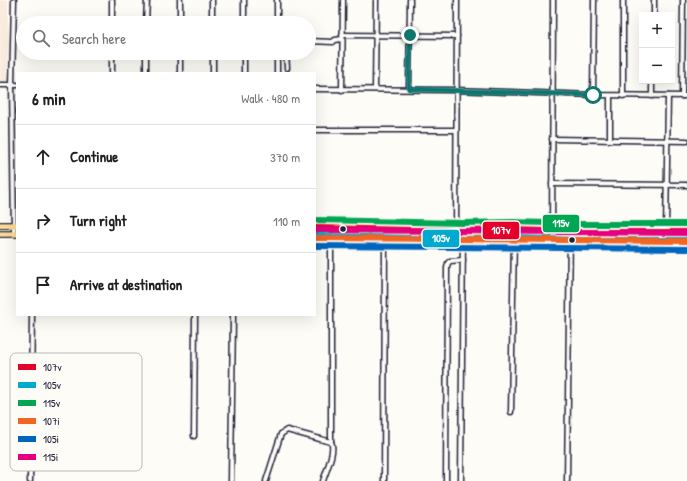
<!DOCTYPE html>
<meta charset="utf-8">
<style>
:root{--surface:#fff;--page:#f2f2f2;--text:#202124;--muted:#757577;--line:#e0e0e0}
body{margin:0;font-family:"Patrick Hand",sans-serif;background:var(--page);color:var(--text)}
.controls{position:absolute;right:12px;top:12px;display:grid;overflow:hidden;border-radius:0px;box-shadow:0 4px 16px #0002}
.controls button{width:36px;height:36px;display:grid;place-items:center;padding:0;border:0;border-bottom:1px solid var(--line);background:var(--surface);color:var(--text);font:20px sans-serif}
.stop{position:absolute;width:12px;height:12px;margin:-9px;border:3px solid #0f766e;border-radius:50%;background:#fff}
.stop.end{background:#0f766e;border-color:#fff;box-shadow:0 1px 4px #0008}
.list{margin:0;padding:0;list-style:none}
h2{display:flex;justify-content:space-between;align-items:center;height:52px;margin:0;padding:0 16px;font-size:17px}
h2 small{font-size:13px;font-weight:400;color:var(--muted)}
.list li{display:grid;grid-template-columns:26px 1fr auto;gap:12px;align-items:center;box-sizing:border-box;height:64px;padding:0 16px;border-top:1px solid var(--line)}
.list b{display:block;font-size:15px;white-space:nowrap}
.list em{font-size:13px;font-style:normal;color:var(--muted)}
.icon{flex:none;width:22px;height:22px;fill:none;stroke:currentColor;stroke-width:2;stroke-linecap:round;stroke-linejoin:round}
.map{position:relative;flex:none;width:687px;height:481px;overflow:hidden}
.search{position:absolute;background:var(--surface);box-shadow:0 4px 16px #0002;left:16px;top:16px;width:300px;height:44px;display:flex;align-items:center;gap:10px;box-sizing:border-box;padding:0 14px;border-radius:22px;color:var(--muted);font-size:15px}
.panel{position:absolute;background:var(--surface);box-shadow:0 4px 16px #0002;left:16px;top:72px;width:300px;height:244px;border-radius:0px}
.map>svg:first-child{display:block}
.built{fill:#f9ebdd}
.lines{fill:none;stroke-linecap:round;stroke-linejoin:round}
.minor-casing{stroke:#22223b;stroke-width:7}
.highway-casing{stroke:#22223b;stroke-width:8}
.minor{stroke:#fdfcf7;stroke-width:4}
.highway{stroke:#ffdd96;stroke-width:5.5}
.bus-1-casing{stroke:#fdfcf7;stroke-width:9}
.bus-2-casing{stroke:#fdfcf7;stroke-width:9}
.bus-3-casing{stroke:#fdfcf7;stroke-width:9}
.bus-4-casing{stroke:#fdfcf7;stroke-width:9}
.bus-5-casing{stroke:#fdfcf7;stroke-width:9}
.bus-6-casing{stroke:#fdfcf7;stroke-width:9}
.bus-1{stroke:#e4002b;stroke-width:6}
.bus-2{stroke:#00a9ce;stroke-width:6}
.bus-3{stroke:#00a651;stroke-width:6}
.bus-4{stroke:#f26522;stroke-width:6}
.bus-5{stroke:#0065bd;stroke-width:6}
.bus-6{stroke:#e5007d;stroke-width:6}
.route{stroke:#0f766e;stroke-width:5}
.bus-dot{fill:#22223b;stroke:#fdfcf7;stroke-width:1.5}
.key{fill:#fdfcf7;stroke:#bbbbbf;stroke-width:1}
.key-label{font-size:11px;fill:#22223b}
.line-badge{stroke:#fdfcf7;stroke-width:1.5}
.badge-label{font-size:11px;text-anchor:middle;font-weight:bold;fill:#fff}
</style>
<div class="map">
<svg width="687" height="481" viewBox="0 0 687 481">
<rect width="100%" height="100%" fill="#fdfcf7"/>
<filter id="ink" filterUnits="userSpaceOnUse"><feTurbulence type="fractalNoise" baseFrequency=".025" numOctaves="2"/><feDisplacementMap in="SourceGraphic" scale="8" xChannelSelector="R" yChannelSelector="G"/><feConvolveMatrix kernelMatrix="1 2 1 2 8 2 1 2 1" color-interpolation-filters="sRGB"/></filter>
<g filter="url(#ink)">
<rect class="built" x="0" y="0" width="8" height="87"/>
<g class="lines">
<g class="minor-casing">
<g id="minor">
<path d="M180 0V23"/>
<path d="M212 0V23"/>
<path d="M654 15V0"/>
<path d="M112 23V0"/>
<path d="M146 23 147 0"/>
<path d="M244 23V0"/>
<path d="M277 23V0"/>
<path d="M342 35 457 36"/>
<path d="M309 41 333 42 335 40 342 39"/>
<path d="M180 53V73"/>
<path d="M213 53V73"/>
<path d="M286 53 287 68"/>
<path d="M112 73V53"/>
<path d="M146 73V53"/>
<path d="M244 73V53"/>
<path d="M277 73V53"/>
<path d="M0 85H17"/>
<path d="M315 89 456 90 593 95 687 96"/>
<path d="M375 89 376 0"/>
<path d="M409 89 410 0"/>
<path d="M342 90 343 0"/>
<path d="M593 95 594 0"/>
<path d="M623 96V0"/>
<path d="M652 96V81"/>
<path d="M682 96 683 0"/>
<path d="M315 130H456"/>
<path d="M552 139 687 141"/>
<path d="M610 140V96"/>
<path d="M552 184 687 185"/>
<path d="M666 231 668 96"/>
<path d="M14 234 12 85 14 0"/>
<path d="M456 238 457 0"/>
<path d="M552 240 553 0"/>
<path d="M511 412 514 239"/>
<path d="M194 436 195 315"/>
<path d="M30 481 32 315"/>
<path d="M231 481 233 315"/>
<path d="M266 481 281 434 287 430 331 442"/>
<path d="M323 481C326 471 336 450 331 442V229"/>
<path d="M384 481 385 238"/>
<path d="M446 481 447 267 448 263 450 261 463 260"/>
<path d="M461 481 463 231"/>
<path d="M567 481 570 232"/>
</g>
</g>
<g class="highway-casing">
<g id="highway">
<path d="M0 225H17"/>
<path d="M315 228 463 231 513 230 581 232H687"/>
<path d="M0 234H17"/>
<path d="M315 238 687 241"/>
</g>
</g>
<use href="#minor" class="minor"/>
<use href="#highway" class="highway"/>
<g class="bus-1-casing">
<path id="bus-1" d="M315 228 463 231 513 230 581 232H687"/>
</g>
<g class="bus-2-casing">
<path id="bus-2" d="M315 236 463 239 513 238 581 240H687"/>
</g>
<g class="bus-3-casing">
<path id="bus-3" d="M315 220 463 223 513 222 581 224H687"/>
</g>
<g class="bus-4-casing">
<path id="bus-4" d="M315 238 687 241"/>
</g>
<g class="bus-5-casing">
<path id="bus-5" d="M315 246 687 249"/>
</g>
<g class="bus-6-casing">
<path id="bus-6" d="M315 230 687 233"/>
</g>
<use href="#bus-1" class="bus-1"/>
<use href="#bus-2" class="bus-2"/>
<use href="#bus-3" class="bus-3"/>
<use href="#bus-4" class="bus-4"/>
<use href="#bus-5" class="bus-5"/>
<use href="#bus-6" class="bus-6"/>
</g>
</g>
<g class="lines" filter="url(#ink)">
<path class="route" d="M410 35 409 89 593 95"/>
</g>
<g class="bus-dot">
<circle cx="343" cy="229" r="3.5"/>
<circle cx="572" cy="240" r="3.5"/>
</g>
<rect x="10" y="353" width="132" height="118" rx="6" class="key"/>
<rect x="18" y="364" width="18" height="6" fill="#e4002b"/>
<rect x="18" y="382" width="18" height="6" fill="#00a9ce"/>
<rect x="18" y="400" width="18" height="6" fill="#00a651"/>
<rect x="18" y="418" width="18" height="6" fill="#f26522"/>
<rect x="18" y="436" width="18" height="6" fill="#0065bd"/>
<rect x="18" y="454" width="18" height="6" fill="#e5007d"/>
<g class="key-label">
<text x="43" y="371">107v</text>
<text x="43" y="389">105v</text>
<text x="43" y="407">115v</text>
<text x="43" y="425">107i</text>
<text x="43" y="443">105i</text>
<text x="43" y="461">115i</text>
</g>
<g class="line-badge">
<rect x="542" y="214" width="38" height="19" rx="4" fill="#00a651"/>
<rect x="482" y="221" width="38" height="19" rx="4" fill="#e4002b"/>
<rect x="422" y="229" width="38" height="19" rx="4" fill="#00a9ce"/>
</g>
<g class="badge-label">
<text x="561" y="227">115v</text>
<text x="501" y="234">107v</text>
<text x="441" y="242">105v</text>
</g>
</svg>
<div class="controls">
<button>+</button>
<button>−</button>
</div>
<div class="stop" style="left:593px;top:95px"></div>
<div class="stop end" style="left:410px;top:35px"></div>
<div class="search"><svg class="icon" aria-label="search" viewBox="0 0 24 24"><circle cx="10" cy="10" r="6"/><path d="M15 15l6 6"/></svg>Search here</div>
<section class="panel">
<h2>6 min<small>Walk · 480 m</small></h2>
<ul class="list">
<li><svg class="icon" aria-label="ahead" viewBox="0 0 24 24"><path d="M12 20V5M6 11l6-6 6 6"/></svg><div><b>Continue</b></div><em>370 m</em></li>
<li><svg class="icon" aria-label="right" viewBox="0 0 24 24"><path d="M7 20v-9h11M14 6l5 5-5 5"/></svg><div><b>Turn right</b></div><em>110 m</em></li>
<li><svg class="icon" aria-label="arrive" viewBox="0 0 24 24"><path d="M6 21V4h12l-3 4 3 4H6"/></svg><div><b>Arrive at destination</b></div></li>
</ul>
</section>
</div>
